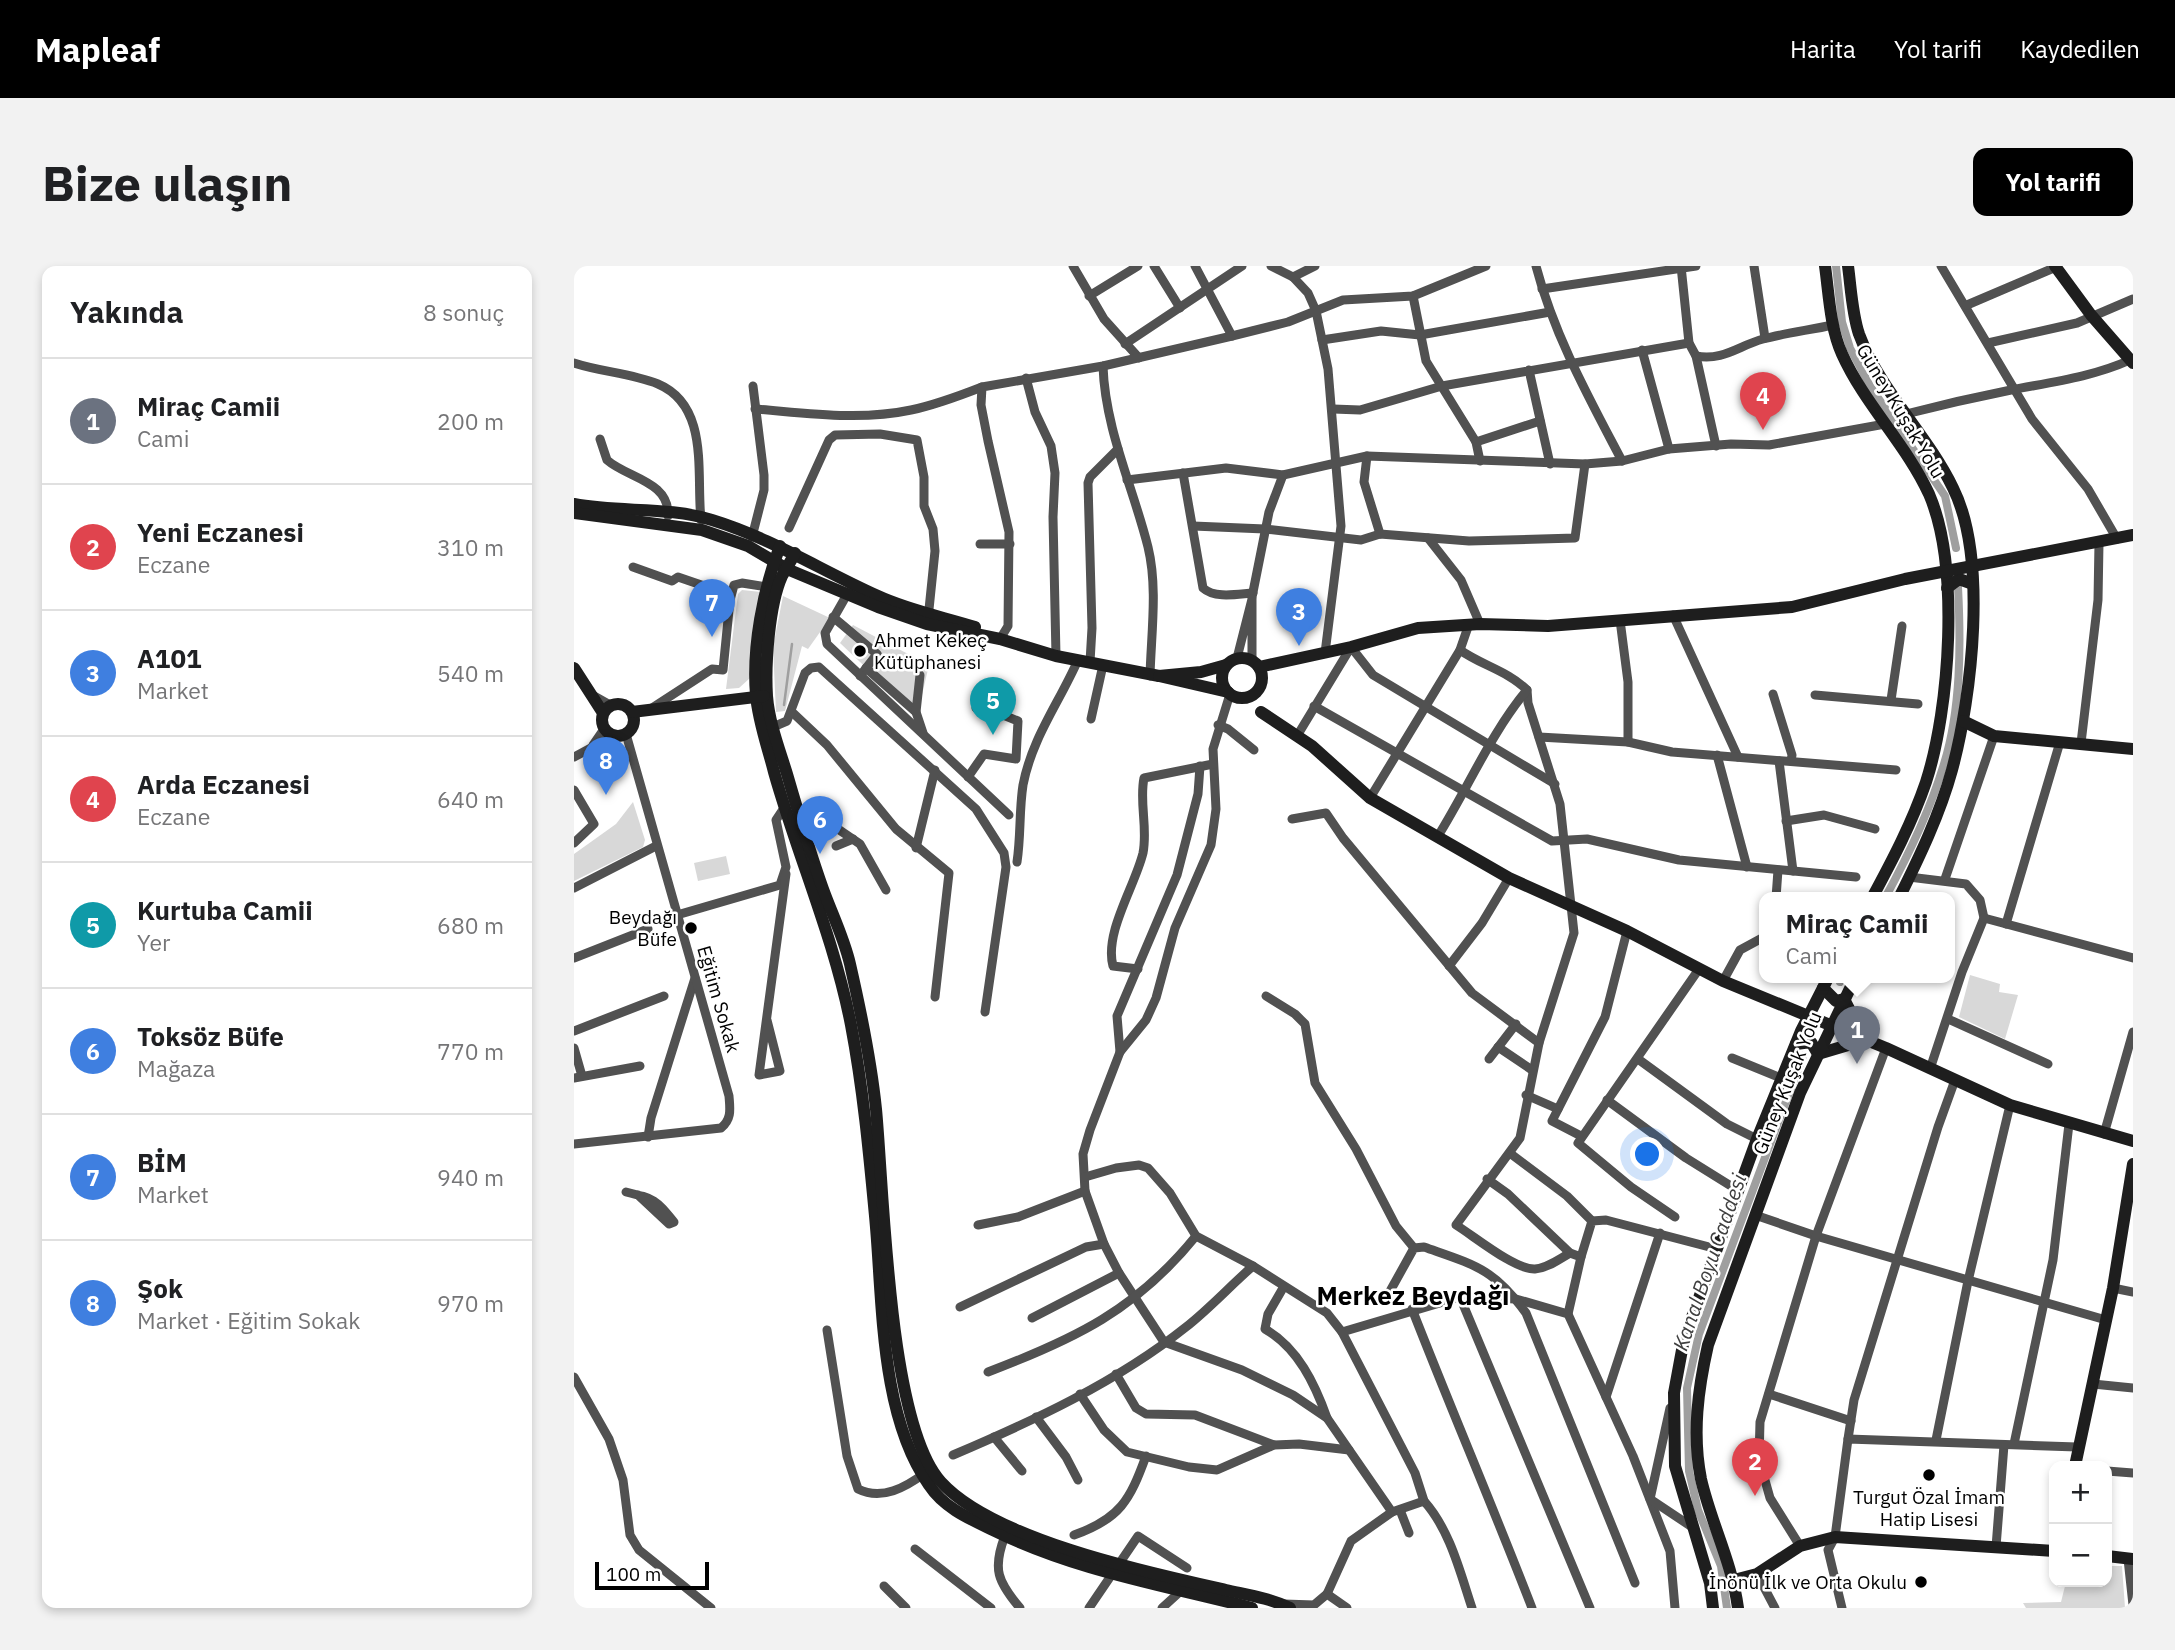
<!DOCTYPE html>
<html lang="tr">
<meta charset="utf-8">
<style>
:root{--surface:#fff;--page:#f2f2f2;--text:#202124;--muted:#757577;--line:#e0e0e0;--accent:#000}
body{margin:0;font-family:"IBM Plex Sans",sans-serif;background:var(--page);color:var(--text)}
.controls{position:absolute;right:21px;bottom:21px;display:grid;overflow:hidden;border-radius:14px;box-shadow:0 4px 10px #0003}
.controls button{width:63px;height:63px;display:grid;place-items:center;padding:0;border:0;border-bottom:2px solid var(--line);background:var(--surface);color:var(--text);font:35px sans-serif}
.scale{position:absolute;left:21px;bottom:18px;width:114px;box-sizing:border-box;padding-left:7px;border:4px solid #000;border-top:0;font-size:19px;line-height:24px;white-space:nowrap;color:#000;-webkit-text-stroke:5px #fff;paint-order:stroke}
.you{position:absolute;left:1074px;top:889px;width:24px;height:24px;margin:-18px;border:5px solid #fff;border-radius:50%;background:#1a73e8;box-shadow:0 0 0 10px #1a73e833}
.badge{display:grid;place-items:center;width:46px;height:46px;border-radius:50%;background:var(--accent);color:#fff;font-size:23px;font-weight:700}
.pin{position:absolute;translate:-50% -58px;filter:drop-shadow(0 2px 4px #0008)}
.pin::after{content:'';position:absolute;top:37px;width:24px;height:21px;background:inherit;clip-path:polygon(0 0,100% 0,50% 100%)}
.popup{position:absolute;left:1185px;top:626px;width:196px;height:91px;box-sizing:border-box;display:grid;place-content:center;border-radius:14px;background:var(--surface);filter:drop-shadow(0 2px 5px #0005);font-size:23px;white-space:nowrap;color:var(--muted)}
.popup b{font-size:26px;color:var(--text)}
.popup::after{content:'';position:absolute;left:50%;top:100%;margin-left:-14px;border:14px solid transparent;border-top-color:var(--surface)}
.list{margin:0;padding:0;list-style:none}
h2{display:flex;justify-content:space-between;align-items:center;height:91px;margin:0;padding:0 28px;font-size:30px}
h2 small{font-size:23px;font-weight:400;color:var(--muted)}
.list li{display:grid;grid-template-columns:46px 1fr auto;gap:21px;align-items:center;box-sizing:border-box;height:126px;padding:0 28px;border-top:2px solid var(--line)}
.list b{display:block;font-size:26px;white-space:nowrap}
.list p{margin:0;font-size:23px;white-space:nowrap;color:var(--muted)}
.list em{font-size:23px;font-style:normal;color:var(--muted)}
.map{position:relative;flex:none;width:1559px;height:1342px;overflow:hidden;border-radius:14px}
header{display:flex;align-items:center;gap:42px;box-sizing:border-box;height:98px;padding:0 35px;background:var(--accent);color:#fff}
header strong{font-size:33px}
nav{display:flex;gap:38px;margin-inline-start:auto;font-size:24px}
.intro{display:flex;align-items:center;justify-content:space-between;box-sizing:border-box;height:168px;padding:0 42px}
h1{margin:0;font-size:49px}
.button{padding:18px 32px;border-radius:14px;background:var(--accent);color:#fff;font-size:24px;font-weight:700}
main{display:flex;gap:42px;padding:0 42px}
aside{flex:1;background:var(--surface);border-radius:14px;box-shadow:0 4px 10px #0003}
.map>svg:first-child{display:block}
.green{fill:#d8d8d8}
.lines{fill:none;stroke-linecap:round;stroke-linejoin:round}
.stream{stroke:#9f9f9f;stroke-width:2.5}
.canal{stroke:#9f9f9f;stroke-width:8}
.street{stroke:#515151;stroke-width:9}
.secondary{stroke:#1e1e1e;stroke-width:12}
.poi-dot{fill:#000;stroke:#fff;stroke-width:2.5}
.labels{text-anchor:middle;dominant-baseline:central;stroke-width:5;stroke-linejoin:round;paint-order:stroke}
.street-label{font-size:19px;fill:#000;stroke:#fff}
.poi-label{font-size:19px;fill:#000;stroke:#fff;text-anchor:end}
.water-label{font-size:21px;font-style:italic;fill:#404040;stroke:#fff}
.district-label{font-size:26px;font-weight:bold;fill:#000;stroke:#fff}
</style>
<header>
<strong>Mapleaf</strong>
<nav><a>Harita</a><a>Yol tarifi</a><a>Kaydedilen</a></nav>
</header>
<div class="intro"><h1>Bize ulaşın</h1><a class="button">Yol tarifi</a></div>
<main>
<aside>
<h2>Yakında<small>8 sonuç</small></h2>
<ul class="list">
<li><span class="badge" style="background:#6b7280">1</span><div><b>Miraç Camii</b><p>Cami</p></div><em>200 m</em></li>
<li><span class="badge" style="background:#e0444e">2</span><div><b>Yeni Eczanesi</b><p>Eczane</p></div><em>310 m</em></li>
<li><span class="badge" style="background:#3f7fe0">3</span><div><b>A101</b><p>Market</p></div><em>540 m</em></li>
<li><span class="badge" style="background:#e0444e">4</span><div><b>Arda Eczanesi</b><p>Eczane</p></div><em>640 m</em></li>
<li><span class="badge" style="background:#0f9aa8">5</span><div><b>Kurtuba Camii</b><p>Yer</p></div><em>680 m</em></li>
<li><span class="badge" style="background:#3f7fe0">6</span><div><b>Toksöz Büfe</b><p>Mağaza</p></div><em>770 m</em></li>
<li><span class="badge" style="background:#3f7fe0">7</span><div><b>BİM</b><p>Market</p></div><em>940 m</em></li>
<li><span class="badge" style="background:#3f7fe0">8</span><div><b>Şok</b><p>Market · Eğitim Sokak</p></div><em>970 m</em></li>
</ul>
</aside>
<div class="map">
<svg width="1559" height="1342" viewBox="0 0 1559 1342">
<rect width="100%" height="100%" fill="#fff"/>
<g class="green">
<path d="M168 324 187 326 176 412 165 422 152 423 164 328Z"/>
<path d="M209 330 256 352 234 383 228 380 211 445 202 446 199 381Z"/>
<path d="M279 359 355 399 343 450 266 377Z"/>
<path d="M59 536 71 574 69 581 0 615V588L42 558Z"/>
<path d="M152 590 156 608 124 615 120 597Z"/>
<path d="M1396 709 1426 718 1425 726 1444 729 1431 773 1385 751Z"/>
<path d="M1533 1300H1548L1551 1342H1452L1449 1337 1487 1336 1492 1316H1533Z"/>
</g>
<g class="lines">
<path class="stream" d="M210 439 218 378"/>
<g class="canal">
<path d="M1262 0 1268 56 1276 82 1296 120 1371 230 1382 282"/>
<path d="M1311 632C1333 592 1357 541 1370 498 1387 443 1387 378 1384 321"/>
<path d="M1266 716 1267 712"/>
<path d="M1153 1342 1147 1300 1124 1244 1115 1205 1113 1122 1125 1068 1229 790"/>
</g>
<g class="street">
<path d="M499 0 530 53 565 92"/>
<path d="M580 0 606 42"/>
<path d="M621 0 658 70"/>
<path d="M697 0 719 11 734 27 742 45 754 103 767 260 751 387"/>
<path d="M962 0C980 69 1015 132 1048 195"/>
<path d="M1107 0 1115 77 1122 90 1142 180"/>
<path d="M1180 0 1191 72"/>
<path d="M1367 0 1458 153 1514 223 1543 273"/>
<path d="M719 11 741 0"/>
<path d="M968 23 1122 0"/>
<path d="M515 30 564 0"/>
<path d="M839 30 852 95 902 176 906 195"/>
<path d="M1393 39 1482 1"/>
<path d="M748 74 807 65 846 69 976 46"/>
<path d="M1414 77 1503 57 1559 33"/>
<path d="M551 78 668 0"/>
<path d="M1068 84 1095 183"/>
<path d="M1122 90C1149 95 1164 80 1189 73 1212 67 1236 64 1259 59"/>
<path d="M0 97C27 106 57 107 84 118 136 140 122 208 127 254"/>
<path d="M529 100C531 163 559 221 574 281 584 322 577 369 576 410"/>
<path d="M955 104 976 198"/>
<path d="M452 112 461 146 477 180 481 207 479 251 482 390"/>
<path d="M181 143C232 147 286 155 337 144 361 139 385 130 408 121"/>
<path d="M759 143 786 144 868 120 1115 77"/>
<path d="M1332 148C1367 139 1402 131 1437 124 1478 116 1518 111 1556 94"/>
<path d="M26 173 33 194C53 212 96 215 94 250"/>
<path d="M902 176 966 155"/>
<path d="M793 190 790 216 806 268"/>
<path d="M609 207 629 322C641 333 664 328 679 327"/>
<path d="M553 214 652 202 709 209 793 190 1011 198 1048 195 1095 183 1157 178 1195 179 1311 158"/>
<path d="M619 260 691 263 787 274 806 268 895 275 1001 272 1011 198"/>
<path d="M215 262 255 174 261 169 306 168 343 174 350 211V240L359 263 361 285 354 353"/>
<path d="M178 271 190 224V209L179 120"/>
<path d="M854 272 887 314 906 358"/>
<path d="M406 278H436"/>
<path d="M59 301 98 315 104 311 142 324 155 339"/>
<path d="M275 325 251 367 253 378 435 549"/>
<path d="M678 331 695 246 709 209"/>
<path d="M1099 349 1164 491"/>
<path d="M259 351 303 388 286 410"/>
<path d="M1046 354 1054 416V476"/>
<path d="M426 373 434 360 435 266 414 175 407 139 408 121 529 100 658 70 714 56 769 34 839 30 912 0"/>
<path d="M886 384C907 399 934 405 953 424L954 437 986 538 1000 667 965 777 946 872 882 959C900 970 941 1004 961 1003 974 1002 985 993 996 987"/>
<path d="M663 392 678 333V395"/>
<path d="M516 396 518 362 514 217 516 211 544 183"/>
<path d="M292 402 342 446"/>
<path d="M346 409 342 446 349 467"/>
<path d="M656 428 639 483 642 543 637 579 601 662 582 732 572 754 546 786 516 864 509 888 511 925 530 978 545 1007 590 1076 668 1104 719 1129 753 1152 818 1246 850 1235C876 1264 886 1306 898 1342"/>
<path d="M1199 428 1218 489 1217 495"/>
<path d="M1241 429 1344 438"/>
<path d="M20 430 36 439"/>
<path d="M1317 434 1328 360"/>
<path d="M740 440 978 575 1013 573 1105 594 1282 611"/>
<path d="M78 442 138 403 149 404 156 334 160 319 168 317 193 321"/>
<path d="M402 442 417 444"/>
<path d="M218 446 253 479 322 563 375 607 361 731"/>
<path d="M517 453 529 399"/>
<path d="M644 459 654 463 680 484"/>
<path d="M199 461 213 455 231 407 237 402 245 401 402 543 430 587 432 601 411 746"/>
<path d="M723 470 777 381 799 409 981 518"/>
<path d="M965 471 1054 476 1098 486 1322 504"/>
<path d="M1507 477 1524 334 1525 277"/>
<path d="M19 479 30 463"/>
<path d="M1143 489 1173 601"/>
<path d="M0 491 39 470"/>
<path d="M1205 495 1219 605"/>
<path d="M394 511 410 488 442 493 444 455 417 444 420 434"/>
<path d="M0 524 20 558 0 577"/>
<path d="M796 532 886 384 895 358"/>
<path d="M718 553 752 547 769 572 898 727 965 777"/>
<path d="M1212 555 1250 549 1301 563"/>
<path d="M261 561 286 578 312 624"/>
<path d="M864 570C894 522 917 467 953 424"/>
<path d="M262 580 279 573"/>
<path d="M342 582 361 504"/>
<path d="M443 596C447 570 445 545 449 519 458 472 485 437 504 394"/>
<path d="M1335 611 1392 618 1406 634 1410 652 1388 706 1356 803"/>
<path d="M1371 613 1420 470"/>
<path d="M0 622 82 580"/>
<path d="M1202 632 1204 604"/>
<path d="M103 649 206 619 212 601 202 554 210 542"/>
<path d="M1410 652 1559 692"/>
<path d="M1432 658 1486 476"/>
<path d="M0 692 74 663"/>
<path d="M875 700 908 657 935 612"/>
<path d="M564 703 539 700C530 667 561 620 569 587 574 562 565 536 570 512L639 498"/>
<path d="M1149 715 1166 684 1190 671"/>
<path d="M692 730 721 748 731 758 741 817 782 883 822 960 840 982"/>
<path d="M1374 753 1474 798"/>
<path d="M193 754 206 805 185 809 212 608"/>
<path d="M0 765 90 730"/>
<path d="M924 781 958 804"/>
<path d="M0 782 8 810"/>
<path d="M546 786 543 750 603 609 624 528 626 500"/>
<path d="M1158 792 1207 812"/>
<path d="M915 793 942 758"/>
<path d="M1064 793 1153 858 1183 873"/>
<path d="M0 812 66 800"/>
<path d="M952 829 984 843"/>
<path d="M1033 834 1112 892 1165 925"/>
<path d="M1530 868 1559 766"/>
<path d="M1007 870 978 855 1031 751 1053 665"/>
<path d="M74 871 77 852 121 712"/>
<path d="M0 878 147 862C158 853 156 843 155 830L52 468"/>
<path d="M937 888 993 930 1018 955"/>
<path d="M511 911 542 902 565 899 574 902 596 927 622 970 679 1000 753 1047 768 1066 886 1031 1016 1342"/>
<path d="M913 913 934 928 996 987 1007 991 994 1048"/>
<path d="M52 926C81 933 81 933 100 956L95 958 64 929"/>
<path d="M1181 949 1242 970 1532 1054"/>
<path d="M1101 951 1057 921 1004 877 1125 703"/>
<path d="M404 959 444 951 511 925"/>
<path d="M1007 991 1018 955 1032 954 1143 983"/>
<path d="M709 1022 694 1048 691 1063C724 1082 741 1118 753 1152"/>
<path d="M1539 1022 1559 1026"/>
<path d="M886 1031 942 1033 994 1048 1059 1190 1096 1285 1101 1342"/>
<path d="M810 1036 840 982 850 981C901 999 919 1002 952 1047L1061 1317"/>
<path d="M386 1041 512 981 530 978"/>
<path d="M838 1043C877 1143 919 1241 958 1342"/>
<path d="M458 1052 545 1007"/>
<path d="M253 1064 273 1190 284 1223C308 1235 332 1221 351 1207"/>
<path d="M768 1066 841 1207 850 1235"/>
<path d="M414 1106C501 1073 562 1044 622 970"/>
<path d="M542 1108 562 1142 572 1148 621 1149 700 1179"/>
<path d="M0 1111 35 1173 49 1214 56 1269 65 1284 137 1342"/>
<path d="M1519 1118 1559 1122"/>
<path d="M506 1128 530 1164 553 1186 615 1201 643 1204 700 1179 725 1178 775 1184"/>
<path d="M1195 1128 1277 1155"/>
<path d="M1032 1131 1086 967"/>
<path d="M1096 1142 1076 1233 1118 1261"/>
<path d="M462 1151 492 1191 504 1214"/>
<path d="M420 1171 448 1205"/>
<path d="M1274 1173 1280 1134 1364 861 1381 814"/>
<path d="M1362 1174 1394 1015 1436 839"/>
<path d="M1440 1178 1479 994 1495 858"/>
<path d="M379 1189C459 1155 543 1116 612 1061 635 1043 656 1020 679 1000"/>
<path d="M1533 1205 1559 1207"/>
<path d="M826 1244 835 1267"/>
<path d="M500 1269C546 1253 556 1234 572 1190"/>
<path d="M431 1270C418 1303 424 1316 446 1342"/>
<path d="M1226 1280 1196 1232 1185 1193 1186 1156 1242 970 1312 782"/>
<path d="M1422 1281 1430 1179"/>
<path d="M341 1283 417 1342"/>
<path d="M1554 1293 1559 1339"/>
<path d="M1183 1308 1201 1342"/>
<path d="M310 1320 332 1342"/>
<path d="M753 1328 777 1275 818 1246"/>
<path d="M710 1338 740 1339 753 1328 773 1342"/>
<path d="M515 1342 564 1270 613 1302"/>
<path d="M588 1342 610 1322"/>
<path d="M1268 1342 1254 1284 1261 1271 1274 1173 1503 1181"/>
</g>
<g class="secondary">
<path d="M1251 0C1255 29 1256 61 1268 88 1291 139 1332 178 1355 228 1386 300 1376 442 1352 516 1338 557 1318 595 1298 632"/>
<path d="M1274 0C1277 22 1278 47 1285 68 1306 125 1353 168 1379 222 1414 292 1398 430 1378 504 1366 548 1345 592 1325 632"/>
<path d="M1481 0 1517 49 1559 97"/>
<path d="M0 238C46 247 93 240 138 254 197 272 248 305 304 330 334 344 369 351 401 361"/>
<path d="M0 247 128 264 174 280 213 303 304 341 353 358 426 373 482 390 585 410"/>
<path d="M206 280C189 324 178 381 182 429 184 455 194 482 200 506 224 591 260 672 277 759 289 822 295 886 301 950 309 1033 305 1148 355 1219 370 1242 396 1253 419 1264 502 1305 590 1319 678 1342"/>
<path d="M221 287C217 295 212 303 208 310 195 339 191 398 193 430 195 456 205 482 213 508 224 546 235 584 249 623 258 648 270 672 276 698 287 746 297 795 302 843 310 927 314 1158 367 1216 420 1274 575 1307 652 1324 674 1329 695 1332 716 1342"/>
<path d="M1373 322 1385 313 1399 318"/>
<circle cx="668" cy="412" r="20"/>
<path d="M652 399 627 406 585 410 654 426"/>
<path d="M685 401 777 381 844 362 906 358 974 360 1218 341 1331 313 1559 269"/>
<path d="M0 402 29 447"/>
<circle cx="44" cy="454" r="16"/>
<path d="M58 446 190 430"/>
<path d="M687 446 738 480 796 532 935 612 1053 665 1149 715 1312 782 1436 839 1559 875"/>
<path d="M1389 455 1420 470 1559 483"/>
<path d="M1222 778 1237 776 1244 788 1291 774 1270 733 1262 735 1249 722"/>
<path d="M1501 1200 1539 1022 1559 898"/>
<path d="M1533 1290 1559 1293"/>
<path d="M1160 1314 1183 1308 1226 1280 1261 1271 1480 1285"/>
<path d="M1139 1342 1136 1317 1101 1200 1100 1127 1110 1073 1183 873 1227 765 1254 712"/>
<path d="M1164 1342C1158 1296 1137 1257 1127 1213 1118 1168 1124 1123 1134 1079L1226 827 1281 712"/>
</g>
</g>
<g class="poi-dot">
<circle cx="286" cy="385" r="7"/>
<circle cx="117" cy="662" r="7"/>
<circle cx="1355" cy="1209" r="7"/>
<circle cx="1347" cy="1316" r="7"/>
</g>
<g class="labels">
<g class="street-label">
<text transform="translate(1327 145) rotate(59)">Güney Kuşak Yolu</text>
<text transform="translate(145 733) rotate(74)">Eğitim Sokak</text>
<text transform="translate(1213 817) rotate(-68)">Güney Kuşak Yolu</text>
</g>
<g class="poi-label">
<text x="300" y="374" text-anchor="start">Ahmet Kekeç<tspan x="300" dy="22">Kütüphanesi</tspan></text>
<text x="103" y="651">Beydağı<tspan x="103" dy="22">Büfe</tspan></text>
<text x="1355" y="1231" text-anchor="middle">Turgut Özal İmam<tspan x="1355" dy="22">Hatip Lisesi</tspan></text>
<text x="1333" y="1316">İnönü İlk ve Orta Okulu</text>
</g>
<g class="water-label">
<text transform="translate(1135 996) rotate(-71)">Kanal Boyu Caddesi</text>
</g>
<g class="district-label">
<text x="839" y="1029">Merkez Beydağı</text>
</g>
</g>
</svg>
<div class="controls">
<button>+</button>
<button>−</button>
</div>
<div class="scale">100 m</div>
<div class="you"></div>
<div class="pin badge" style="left:1283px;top:798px;background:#6b7280">1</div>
<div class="popup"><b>Miraç Camii</b>Cami</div>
<div class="pin badge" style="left:1181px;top:1230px;background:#e0444e">2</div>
<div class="pin badge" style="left:725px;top:380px;background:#3f7fe0">3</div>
<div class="pin badge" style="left:1189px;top:164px;background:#e0444e">4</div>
<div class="pin badge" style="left:419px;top:469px;background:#0f9aa8">5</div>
<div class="pin badge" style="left:246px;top:588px;background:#3f7fe0">6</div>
<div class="pin badge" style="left:138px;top:371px;background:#3f7fe0">7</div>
<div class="pin badge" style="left:32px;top:529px;background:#3f7fe0">8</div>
</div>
</main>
